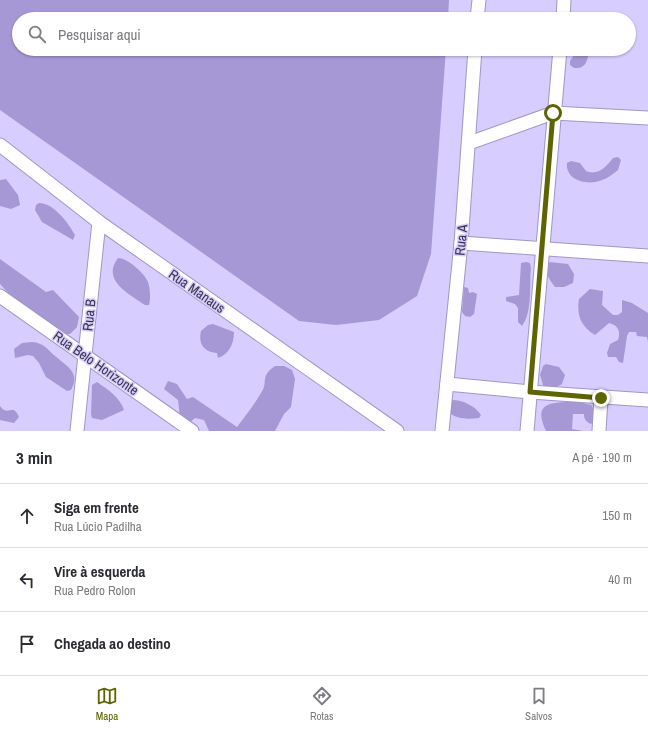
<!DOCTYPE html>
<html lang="pt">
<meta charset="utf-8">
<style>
:root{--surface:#fff;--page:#f2f2f3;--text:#2b2b33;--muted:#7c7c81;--line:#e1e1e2;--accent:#5e6402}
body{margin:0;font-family:"Archivo Narrow",sans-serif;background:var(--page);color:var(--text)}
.stop{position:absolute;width:12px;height:12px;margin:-9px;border:3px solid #5e6402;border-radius:50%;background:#fff}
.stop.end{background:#5e6402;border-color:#fff;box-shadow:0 1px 4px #0008}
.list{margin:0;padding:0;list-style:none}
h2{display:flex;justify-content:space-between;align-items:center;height:52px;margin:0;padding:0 16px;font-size:17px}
h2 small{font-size:13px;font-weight:400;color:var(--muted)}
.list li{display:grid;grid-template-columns:26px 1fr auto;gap:12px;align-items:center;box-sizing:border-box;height:64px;padding:0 16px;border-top:1px solid var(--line)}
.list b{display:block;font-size:15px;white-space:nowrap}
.list p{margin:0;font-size:13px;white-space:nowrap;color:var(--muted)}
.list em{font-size:13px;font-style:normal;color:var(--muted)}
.icon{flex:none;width:22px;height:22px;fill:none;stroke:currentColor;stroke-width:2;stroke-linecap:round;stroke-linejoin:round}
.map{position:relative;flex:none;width:648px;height:431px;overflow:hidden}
.search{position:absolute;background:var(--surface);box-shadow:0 1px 3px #0004;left:12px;right:12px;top:12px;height:44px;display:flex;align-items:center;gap:10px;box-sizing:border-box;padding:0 14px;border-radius:22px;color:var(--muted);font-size:15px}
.sheet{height:244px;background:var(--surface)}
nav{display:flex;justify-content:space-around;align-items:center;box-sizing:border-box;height:56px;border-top:1px solid var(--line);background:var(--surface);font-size:11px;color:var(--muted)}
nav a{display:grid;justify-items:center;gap:2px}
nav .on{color:var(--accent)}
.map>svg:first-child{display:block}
.forest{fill:#a698d5}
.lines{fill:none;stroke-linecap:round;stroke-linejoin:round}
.minor-casing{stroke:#a197c6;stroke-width:15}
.minor{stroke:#fff;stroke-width:13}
.route{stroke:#5e6402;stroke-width:5}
.labels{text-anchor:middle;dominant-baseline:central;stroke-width:3;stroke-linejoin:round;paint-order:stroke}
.street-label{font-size:14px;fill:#3a3649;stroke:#d7cdff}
</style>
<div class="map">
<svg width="648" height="431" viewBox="0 0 648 431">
<rect width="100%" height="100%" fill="#d7cdff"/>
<g class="forest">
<path d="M0 0H449L448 19H19V49H446L431 254 417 296 379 320 336 325 299 321 0 110Z"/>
<path d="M578 49H590C587 60 587 69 574 68L570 65V61Z"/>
<path d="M618 157 621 160 618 170C613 174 608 178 602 180 589 186 565 181 567 163L571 161 580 163 586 171C598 176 606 167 613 158Z"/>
<path d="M6 179 18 195 20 205 11 209 0 206V180Z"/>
<path d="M39 203C54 203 68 223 75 235L73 240 42 222 35 210 36 205Z"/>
<path d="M118 258C127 258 143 272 147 280 150 285 151 299 149 305H145C129 294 101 280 118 258Z"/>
<path d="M0 259 46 292 53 290 79 317 77 327 70 334H59L15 300 0 284Z"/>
<path d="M526 262 530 263 531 268C529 285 533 311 522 326L518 322V308L515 304 506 301V297L519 295 521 263Z"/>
<path d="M550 262 568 264 574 274 573 283 564 287H555C549 279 543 271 550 262Z"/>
<path d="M464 287 468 288 469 293 473 292 477 294 474 314 470 317 465 316 462 312Z"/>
<path d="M590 289 603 291 602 305 613 315H618L622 312V300L632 303 648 313V342L647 337 637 336 636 332H629L627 336 623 363 619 362 616 357H608L607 353 610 344 618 340C621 331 618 325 609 323L595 335C581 327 576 314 579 299Z"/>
<path d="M213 324 234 332C234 344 229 354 218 358L217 353C204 352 198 344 201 331L208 325Z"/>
<path d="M32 342C44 343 47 349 55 356 67 366 81 373 71 390L67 391 46 377 39 363 33 356 28 355 15 358 14 349 22 343Z"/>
<path d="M546 364 559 367 565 375 562 384 553 389 544 388 540 375 543 366Z"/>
<path d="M275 366H284L292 370 295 379 291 407 284 414 275 431H209L204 420 195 418 188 424 180 418 178 400 164 389 168 381 177 384 187 399 193 397 237 427C245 416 254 405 261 393 269 382 259 377 275 366Z"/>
<path d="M97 382C107 389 120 397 124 410L102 420 92 418 91 414 92 385Z"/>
<path d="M452 400C463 400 475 406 481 415L479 418C468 419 458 420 448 412L449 403Z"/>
<path d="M565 402H579L591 405 595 411 594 421 591 424C586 422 584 419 584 414H573L572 429 583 431H546C536 409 542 403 565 402Z"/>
<path d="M0 406C5 413 7 410 14 410L17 413 19 417 14 423 0 420Z"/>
</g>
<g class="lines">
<g class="minor-casing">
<g id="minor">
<path d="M477 19 479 0"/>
<path d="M563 19 564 0"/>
<path d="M469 143 553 113 648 118"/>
<path d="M0 145 99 222 397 431"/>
<path d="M461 243 648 256"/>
<path d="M0 296 192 431"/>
<path d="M447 384 530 392 648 400"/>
<path d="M77 431 99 222"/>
<path d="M442 431 461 243 475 49"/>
<path d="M527 431 560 49"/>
<path d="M599 431 601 398"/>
</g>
</g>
<use href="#minor" class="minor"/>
</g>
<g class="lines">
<path class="route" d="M553 113 530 392 601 398"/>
</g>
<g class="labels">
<g class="street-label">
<text transform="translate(461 240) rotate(-85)">Rua A</text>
<text transform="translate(197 291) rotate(35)">Rua Manaus</text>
<text transform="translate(89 315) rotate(-84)">Rua B</text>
<text transform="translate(96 363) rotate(35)">Rua Belo Horizonte</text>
</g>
</g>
</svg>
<div class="stop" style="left:553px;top:113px"></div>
<div class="stop end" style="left:601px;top:398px"></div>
<div class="search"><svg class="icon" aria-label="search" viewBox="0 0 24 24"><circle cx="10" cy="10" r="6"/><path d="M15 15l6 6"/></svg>Pesquisar aqui</div>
</div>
<section class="sheet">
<h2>3 min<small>A pé · 190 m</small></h2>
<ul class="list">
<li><svg class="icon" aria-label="ahead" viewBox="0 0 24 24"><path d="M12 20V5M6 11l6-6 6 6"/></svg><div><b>Siga em frente</b><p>Rua Lúcio Padilha</p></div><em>150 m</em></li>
<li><svg class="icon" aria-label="left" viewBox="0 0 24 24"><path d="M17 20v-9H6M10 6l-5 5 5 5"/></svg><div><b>Vire à esquerda</b><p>Rua Pedro Rolon</p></div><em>40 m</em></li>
<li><svg class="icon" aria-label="arrive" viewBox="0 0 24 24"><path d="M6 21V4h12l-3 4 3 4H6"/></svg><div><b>Chegada ao destino</b></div></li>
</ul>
</section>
<nav>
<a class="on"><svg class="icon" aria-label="map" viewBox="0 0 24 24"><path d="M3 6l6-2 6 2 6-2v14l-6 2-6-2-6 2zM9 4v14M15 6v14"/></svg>Mapa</a>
<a><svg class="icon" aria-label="directions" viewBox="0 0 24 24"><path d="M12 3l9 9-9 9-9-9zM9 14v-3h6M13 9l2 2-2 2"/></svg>Rotas</a>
<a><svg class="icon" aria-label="saved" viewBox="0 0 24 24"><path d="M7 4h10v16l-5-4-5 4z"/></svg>Salvos</a>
</nav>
